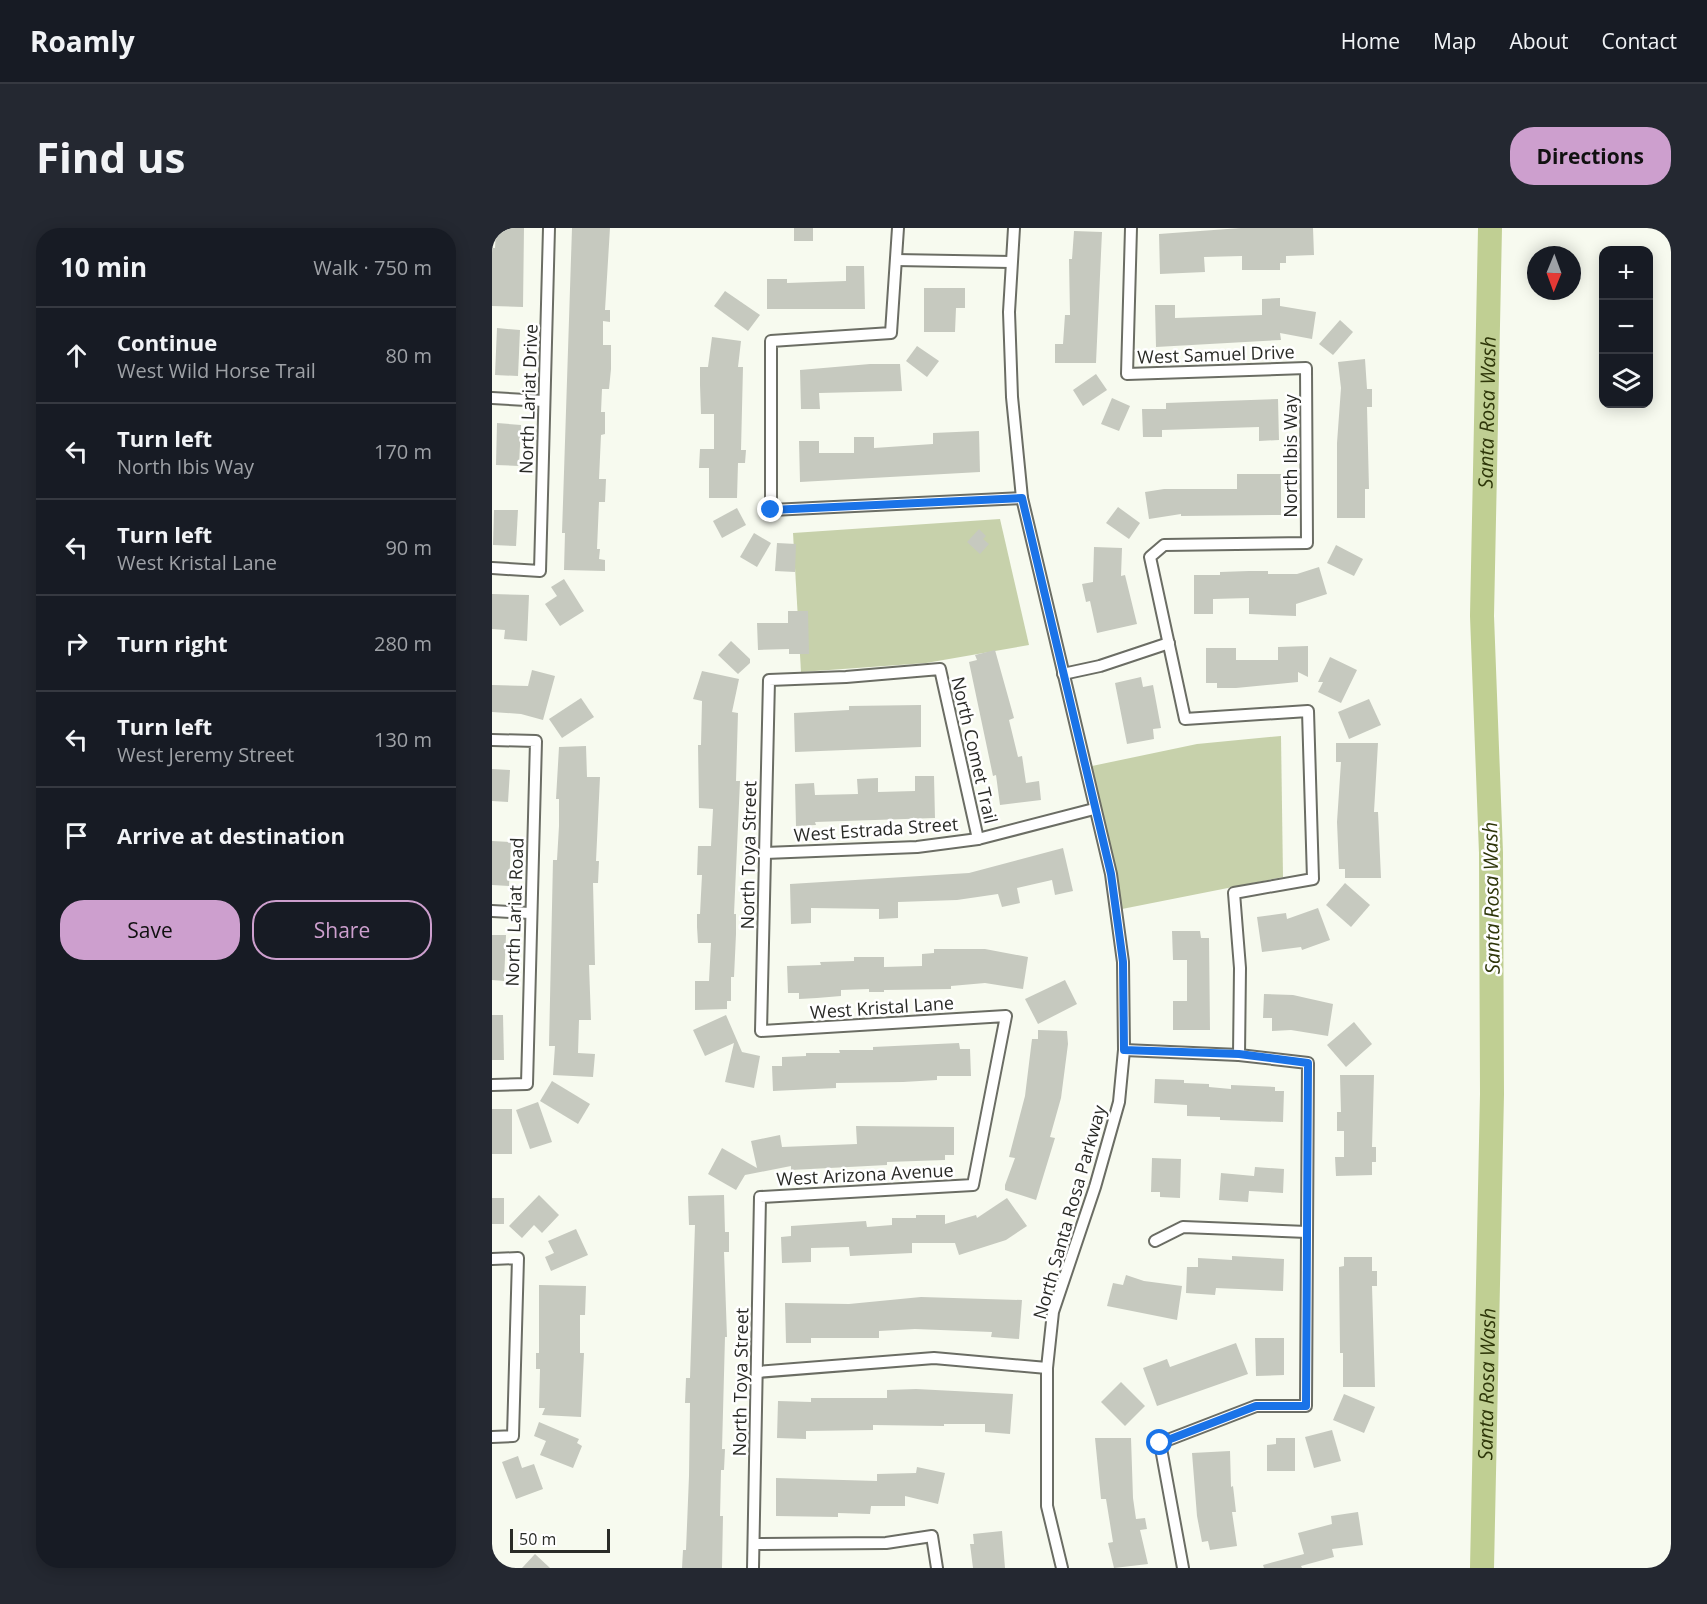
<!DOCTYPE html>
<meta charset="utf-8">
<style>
:root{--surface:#171b24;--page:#242831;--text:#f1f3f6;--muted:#9ea1a6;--line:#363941;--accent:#cd9fce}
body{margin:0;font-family:"Open Sans",sans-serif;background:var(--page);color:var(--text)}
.controls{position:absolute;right:18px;top:18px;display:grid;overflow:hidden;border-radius:12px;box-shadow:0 3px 15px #0003}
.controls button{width:54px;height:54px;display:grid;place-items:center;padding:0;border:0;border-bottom:2px solid var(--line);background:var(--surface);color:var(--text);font:30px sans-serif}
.compass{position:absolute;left:1035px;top:18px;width:54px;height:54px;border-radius:50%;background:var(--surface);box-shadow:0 3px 15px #0003;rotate:181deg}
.scale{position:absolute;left:18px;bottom:15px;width:100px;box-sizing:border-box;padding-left:6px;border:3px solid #2a2b27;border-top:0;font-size:16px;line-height:21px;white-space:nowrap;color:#2a2b27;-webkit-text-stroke:4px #fff;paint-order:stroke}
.stop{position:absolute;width:18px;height:18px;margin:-14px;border:4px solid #1a73e8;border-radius:50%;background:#fff}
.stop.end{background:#1a73e8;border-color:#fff;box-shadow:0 2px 6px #0008}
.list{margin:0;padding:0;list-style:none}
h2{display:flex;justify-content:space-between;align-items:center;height:78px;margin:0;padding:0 24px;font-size:26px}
h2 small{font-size:20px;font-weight:400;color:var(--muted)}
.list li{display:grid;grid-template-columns:39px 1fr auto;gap:18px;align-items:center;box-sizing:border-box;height:96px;padding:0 24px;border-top:2px solid var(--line)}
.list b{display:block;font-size:22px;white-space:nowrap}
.list p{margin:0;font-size:20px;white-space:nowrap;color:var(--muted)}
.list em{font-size:20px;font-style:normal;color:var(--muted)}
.actions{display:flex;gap:12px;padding:18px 24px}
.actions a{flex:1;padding:14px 0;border:2px solid var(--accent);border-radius:24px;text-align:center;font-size:21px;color:var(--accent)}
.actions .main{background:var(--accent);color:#111}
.icon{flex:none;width:33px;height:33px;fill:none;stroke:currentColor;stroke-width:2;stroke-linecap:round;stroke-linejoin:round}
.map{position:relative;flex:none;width:1179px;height:1340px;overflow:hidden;border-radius:24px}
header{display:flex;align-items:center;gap:36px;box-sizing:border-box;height:84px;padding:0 30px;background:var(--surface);border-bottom:2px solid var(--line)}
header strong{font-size:28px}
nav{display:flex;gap:33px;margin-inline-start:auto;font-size:21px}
.intro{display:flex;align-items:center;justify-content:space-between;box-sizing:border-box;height:144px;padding:0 36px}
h1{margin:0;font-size:42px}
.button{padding:15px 27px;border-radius:24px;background:var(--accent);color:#111;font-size:21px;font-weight:700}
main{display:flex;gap:36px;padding:0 36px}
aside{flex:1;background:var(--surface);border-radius:24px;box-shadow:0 3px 15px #0003}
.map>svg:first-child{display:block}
.green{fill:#c7d1ab}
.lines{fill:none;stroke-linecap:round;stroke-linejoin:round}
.river{stroke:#c0cf93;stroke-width:24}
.building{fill:#c6c9bf}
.street-casing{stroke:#6b6d64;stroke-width:14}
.street{stroke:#fff;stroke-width:10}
.route{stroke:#1a73e8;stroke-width:8}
.labels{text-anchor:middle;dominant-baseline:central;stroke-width:5;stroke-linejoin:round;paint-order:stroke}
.street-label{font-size:18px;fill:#2a2b27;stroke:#fff}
.water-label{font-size:20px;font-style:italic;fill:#2e3609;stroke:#fff}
</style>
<header>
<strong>Roamly</strong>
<nav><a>Home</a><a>Map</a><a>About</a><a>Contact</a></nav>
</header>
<div class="intro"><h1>Find us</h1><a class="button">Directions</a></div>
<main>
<aside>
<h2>10 min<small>Walk · 750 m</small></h2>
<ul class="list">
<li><svg class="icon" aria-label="ahead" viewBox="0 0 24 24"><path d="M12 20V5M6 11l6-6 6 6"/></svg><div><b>Continue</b><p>West Wild Horse Trail</p></div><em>80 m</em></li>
<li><svg class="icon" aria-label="left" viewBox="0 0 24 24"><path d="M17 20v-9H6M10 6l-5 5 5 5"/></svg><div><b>Turn left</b><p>North Ibis Way</p></div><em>170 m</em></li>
<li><svg class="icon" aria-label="left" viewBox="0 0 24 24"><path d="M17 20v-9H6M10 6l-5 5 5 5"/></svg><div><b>Turn left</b><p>West Kristal Lane</p></div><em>90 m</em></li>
<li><svg class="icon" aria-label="right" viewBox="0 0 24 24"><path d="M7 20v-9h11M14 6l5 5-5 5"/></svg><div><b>Turn right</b></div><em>280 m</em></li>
<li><svg class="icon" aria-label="left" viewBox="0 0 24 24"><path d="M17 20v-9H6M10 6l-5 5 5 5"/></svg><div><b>Turn left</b><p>West Jeremy Street</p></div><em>130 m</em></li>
<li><svg class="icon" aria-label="arrive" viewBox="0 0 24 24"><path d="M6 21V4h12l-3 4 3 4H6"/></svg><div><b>Arrive at destination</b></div></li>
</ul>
<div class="actions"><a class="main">Save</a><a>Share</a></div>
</aside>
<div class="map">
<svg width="1179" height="1340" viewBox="0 0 1179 1340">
<rect width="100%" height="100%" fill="#f7faef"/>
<g class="green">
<path d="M508 291 537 417 434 435 309 444 301 305Z"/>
<path d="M789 508 791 649 630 681 600 538 705 516Z"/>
</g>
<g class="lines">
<path class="river" id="s1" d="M990 1340 1000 866 999 625 990 388 998 0"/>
</g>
<g class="building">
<path d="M4 0H32L31 79 0 78V20H3Z"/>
<path d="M80 0H118L113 82H118V94L111 93V117H119V141L117 161H110L109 184H113V206L109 207 107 251H114L113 274H107L105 321H108L107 331 113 332V343L72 342 73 305H70Z"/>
<rect x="302" y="0" width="19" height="13"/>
<path d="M749 0H821L822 27 794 28V35H788V42H750V28L712 29 713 44 668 46 667 6Z"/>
<path d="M582 3 610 4 604 135H563V116H571L573 87H578L577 31H580Z"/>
<path d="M354 38H372L373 81H275V51H295V55L354 53Z"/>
<path d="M432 60H473V80H464L463 104H432Z"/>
<path d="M233 63 268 87 256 103 222 78Z"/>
<path d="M788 70V78L824 84 820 111 788 105 789 112 664 119 663 77H683V90L770 87V71Z"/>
<path d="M848 92 861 104 841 127 827 116Z"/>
<path d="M5 100 28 102 26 148 3 147Z"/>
<path d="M220 109 249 113 246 139H251L249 222H254L253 235H246L245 270H217V240H207L208 221H222V186H209L208 157V139H216Z"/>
<path d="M425 118 447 133 435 149 414 133Z"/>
<path d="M873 131 875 161H880V179H875L877 261H873V290H845V215L849 160 846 134Z"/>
<path d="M378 136H408L410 163 327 165 328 181H309L308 142Z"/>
<path d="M604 146 615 162 591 178 581 162Z"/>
<path d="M620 170 638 178 627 203 609 196Z"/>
<path d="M786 171 787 212 767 213V199L670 202V209H651L650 181H674V175Z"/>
<path d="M5 195 29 197 27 238 4 237Z"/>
<path d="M487 203 488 244 308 254 307 213H327V225H362V209H382V220L441 216V205Z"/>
<path d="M745 246H789V287L689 288V286L657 291 653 264 672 261H745Z"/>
<path d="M626 279 648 295 637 311 614 295Z"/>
<path d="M245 280 254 297 230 310 221 293Z"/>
<path d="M2 282H26L24 318 1 317Z"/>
<path d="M487 301 494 308 491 311 497 316 488 326 475 314Z"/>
<path d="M262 305 279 315 265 339 248 329Z"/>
<path d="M285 315 304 316 303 344 283 343Z"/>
<path d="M844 317 871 331 862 348 835 335Z"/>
<path d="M602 319 630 320 629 348 633 347 645 396 605 405 598 373 594 374 590 356 601 354Z"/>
<path d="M827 339 835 366 804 376V388L757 386V370L721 371V386H702V347H728V344L757 343H776V346H805Z"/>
<path d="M72 351 92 383 68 398 53 376 65 368 59 359Z"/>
<path d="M0 366 37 367 35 413 12 411 13 402 0 401Z"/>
<path d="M296 383H316L317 426H297V421L266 422 265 395H296Z"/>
<path d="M239 413 258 431V435L246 446 226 427Z"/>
<path d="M816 418V449L806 444V454L744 460H725V455H714V420H744V432H786V419Z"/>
<path d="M503 422 522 490 517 492 526 529 530 528 534 555 547 553 549 572 508 577 504 547 501 548 477 434 485 432 483 427Z"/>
<path d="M838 429 865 442 849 475 826 464 831 454H826Z"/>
<path d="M40 442 63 448 51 492 29 486 0 484V457L36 458Z"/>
<path d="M210 443 247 451 240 484 246 485 244 553H248L242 686H244V706L242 749H239V773H235V781L203 782V753H217L219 715H206L205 699V686H208L210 647H205L206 618H219L221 581 207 580 206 517H209L210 473 201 471Z"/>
<path d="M649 449 651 459 661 457 669 500 661 501 662 511 635 516 623 455Z"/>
<path d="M89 470 102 489 70 510 57 491Z"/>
<path d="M877 471 889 497 857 511 846 484Z"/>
<path d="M429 477V519L303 524 302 485 357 482V478Z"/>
<path d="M844 515H886L882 584H886L889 650H853V641H847L845 594 849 534H844Z"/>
<path d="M94 518 95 549H108L104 633H107L106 655H101L103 737H97L99 792H87L86 825 103 826 101 849 61 847 63 818H57L61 632H65L67 598V571H64L67 519Z"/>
<path d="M0 541 18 542 16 574 0 573Z"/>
<path d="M423 548H442L443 590 323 594 324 597 304 598 303 556 322 555 323 567 366 566 365 551 386 550V564L423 563Z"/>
<path d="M0 613 19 614 17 658 0 657Z"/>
<path d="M571 620 581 663 563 667 560 652 525 660 528 675 510 679 506 666 465 672 406 674V690L387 691V681L319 680V695L299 696 298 656 477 645Z"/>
<path d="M853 655 878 677 859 699 834 677Z"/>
<path d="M826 680 838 712 810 722 809 719 770 724 765 689 794 685 795 691Z"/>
<path d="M680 703H708L709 710H717L718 802H681V773H695V732H681Z"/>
<path d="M0 707H14L12 753 0 752Z"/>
<path d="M442 721H493L536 729 531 761 493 755 459 758V761L392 762V764H377V761L349 762V768L325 770 307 771V765H296L295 738 329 737 328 734 362 733V729H392V739L430 738V726L442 725Z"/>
<path d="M573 752 585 776 546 796 533 771Z"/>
<path d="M772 766 801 767 841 776 836 808 799 802 780 803V790H771Z"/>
<path d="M0 787H11L12 832H0Z"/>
<path d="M234 787 250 824 268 828 262 860 233 854 242 815 213 828 201 802Z"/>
<path d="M862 794 880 816 854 839 835 817Z"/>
<path d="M546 802 575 803 576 816 569 870 558 909 563 910 544 972 513 962V957L523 930 517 929 533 868 540 811H546Z"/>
<path d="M467 815 468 821H478L479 848H445V852L411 854 344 855V860L281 863 280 838H290V829L314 828V825H348L347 822H381V819Z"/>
<path d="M848 847H882L880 919H884V934H880V947L844 948 843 929H852V903H845V884H849Z"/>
<path d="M663 851 692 852V855L717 856V859L739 861V857L783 859V863H792L791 894 728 892V889L695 888V877L662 875Z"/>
<path d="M60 853 98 876 86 896 48 873Z"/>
<path d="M46 874 60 914 38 921 24 882Z"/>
<rect x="0" y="881" width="20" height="45"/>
<path d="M364 898 462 899V927H453V932L395 934V937L299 942V938L253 947 244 962 216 946 230 920 265 940 259 913 288 907 290 919 365 916Z"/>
<path d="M660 930 689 931 688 970 668 969V964H659Z"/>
<path d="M763 939 792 941 791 965 757 963 756 974 727 972 729 945 762 948Z"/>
<path d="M47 967 67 987 50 1005 42 997 30 1010 17 998Z"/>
<path d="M232 967 233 1004H237V1024H232L235 1109H233L230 1221H233L232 1242H229L228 1288H231L230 1340H190L191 1322H194L197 1248 198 1175H193L194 1150H198L203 997H197L196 968Z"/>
<rect x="0" y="970" width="12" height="26"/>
<path d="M515 970 535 998 514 1012 467 1027 463 1015H420V1025L358 1028 357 1019 319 1020V1034L290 1035 289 1009 299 1008V998L374 993 375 999 400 997V990H424V987H453V996L484 987 485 990Z"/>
<path d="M84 1001 96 1027 59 1043 53 1029 62 1025 56 1013Z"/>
<path d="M740 1028 792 1031 791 1063 724 1060 723 1067 694 1065 695 1039H706V1030L740 1032Z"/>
<path d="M852 1029H880V1043H885V1058H880L883 1159H851V1125H848L847 1039 852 1038Z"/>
<path d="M634 1047 652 1053 690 1058 685 1092 615 1078 621 1055 631 1057Z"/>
<path d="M47 1057 94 1058 93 1087H88V1125H92L89 1189 50 1187 53 1180H47L48 1141H44V1125H47Z"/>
<path d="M429 1069 530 1072 527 1111 499 1109 500 1104 423 1101 387 1103V1110H319V1115H294L293 1075 357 1076Z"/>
<path d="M763 1110H792V1147L764 1148Z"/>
<path d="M744 1115 756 1146 665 1178 651 1140 675 1131 678 1139Z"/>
<path d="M629 1154 653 1178 633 1198 609 1174Z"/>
<path d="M424 1161 521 1166 518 1206 493 1204V1196H452V1198L381 1197V1202L314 1203V1211L285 1210 286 1173 319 1174V1170H395V1162Z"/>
<path d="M852 1166 883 1179 872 1205 841 1192Z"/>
<path d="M47 1194 87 1211 85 1215 90 1218 81 1240 48 1227 54 1213 42 1208Z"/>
<path d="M840 1202 849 1233 822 1240 813 1209Z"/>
<path d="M603 1210H639L641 1270 644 1291 653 1290 655 1301 648 1302 656 1336 622 1340 616 1315 621 1314 614 1271H609Z"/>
<path d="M784 1210H803V1243H775V1217L784 1216Z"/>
<path d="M738 1223 739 1259 741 1258 744 1284H740L745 1318 718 1322 716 1313 710 1314 705 1288 700 1225Z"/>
<path d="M26 1228 30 1240 42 1236 51 1261 24 1271 10 1234Z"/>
<path d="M425 1239 453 1245 446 1276 413 1268V1278H379L378 1286 346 1285V1289L284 1288V1250L385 1253V1246L424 1245Z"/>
<path d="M866 1284 871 1317 840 1321 842 1329 809 1338 810 1340H772L771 1337 812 1326 806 1305 840 1296 839 1288Z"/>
<path d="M510 1303 513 1340H481L478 1316H482L481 1306Z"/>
<path d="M43 1326 58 1340H30Z"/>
</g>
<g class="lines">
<g class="street-casing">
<g id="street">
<path d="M406 0 399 105 279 113V282L530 270"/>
<path d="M522 0 517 84 520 169 530 270 619 646 631 734 632 822 627 874 603 959 561 1084 555 1140V1278L570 1340"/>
<path d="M639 0 635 146 814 140 815 315 672 317 658 329 693 491 816 483 821 651 742 665 748 740 747 827"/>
<path d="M404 32 519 34"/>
<path d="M0 170 52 173"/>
<path d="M0 340 48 343 57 0"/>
<path d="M571 446 608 438 677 415"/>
<path d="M0 512 44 513 35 856 0 857"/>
<path d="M273 625 425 619 486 611 602 581"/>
<path d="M0 683 38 685"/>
<path d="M632 822 747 827 816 835 814 1178H764L668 1215 691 1340"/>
<path d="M663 1013 691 999 815 1004"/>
<path d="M0 1031 26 1030 21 1208 0 1209"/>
<path d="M265 1144 442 1130 555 1140"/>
<path d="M262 1316 394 1315 440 1308 445 1340"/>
<path d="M261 1340 268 969 481 957 514 788 269 803 277 452 354 449 448 441 486 611"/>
</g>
</g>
<use href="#street" class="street"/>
</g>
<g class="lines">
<path class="route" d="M279 282 530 270 619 646 631 734 632 822 747 826 816 835 814 1178H764L668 1215"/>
</g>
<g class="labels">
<g class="street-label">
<text transform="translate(724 126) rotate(-2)">West Samuel Drive</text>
<text transform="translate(36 171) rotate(-88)">North Lariat Drive</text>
<text transform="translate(798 228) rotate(-90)">North Ibis Way</text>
<text transform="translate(483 522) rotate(77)">North Comet Trail</text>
<text transform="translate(384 601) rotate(-4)">West Estrada Street</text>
<text transform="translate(256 627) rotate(-89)">North Toya Street</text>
<text transform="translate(22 684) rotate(-88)">North Lariat Road</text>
<text transform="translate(390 779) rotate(-4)">West Kristal Lane</text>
<text transform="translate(373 946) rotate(-3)">West Arizona Avenue</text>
<text transform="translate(577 984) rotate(-74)">North Santa Rosa Parkway</text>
<text transform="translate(248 1154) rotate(-89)">North Toya Street</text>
</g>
<g class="water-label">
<text stroke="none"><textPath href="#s1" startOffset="1156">Santa Rosa Wash</textPath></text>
<text transform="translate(999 670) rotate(-91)">Santa Rosa Wash</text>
<text stroke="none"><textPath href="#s1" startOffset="184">Santa Rosa Wash</textPath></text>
</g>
</g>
</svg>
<div class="controls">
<button>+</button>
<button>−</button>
<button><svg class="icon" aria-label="layers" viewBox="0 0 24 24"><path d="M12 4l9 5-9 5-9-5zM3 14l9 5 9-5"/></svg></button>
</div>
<svg class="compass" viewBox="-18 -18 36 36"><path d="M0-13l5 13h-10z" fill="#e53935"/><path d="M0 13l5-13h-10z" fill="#9ea1a6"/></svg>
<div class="scale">50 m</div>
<div class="stop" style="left:668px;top:1215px"></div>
<div class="stop end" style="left:279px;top:282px"></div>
</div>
</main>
